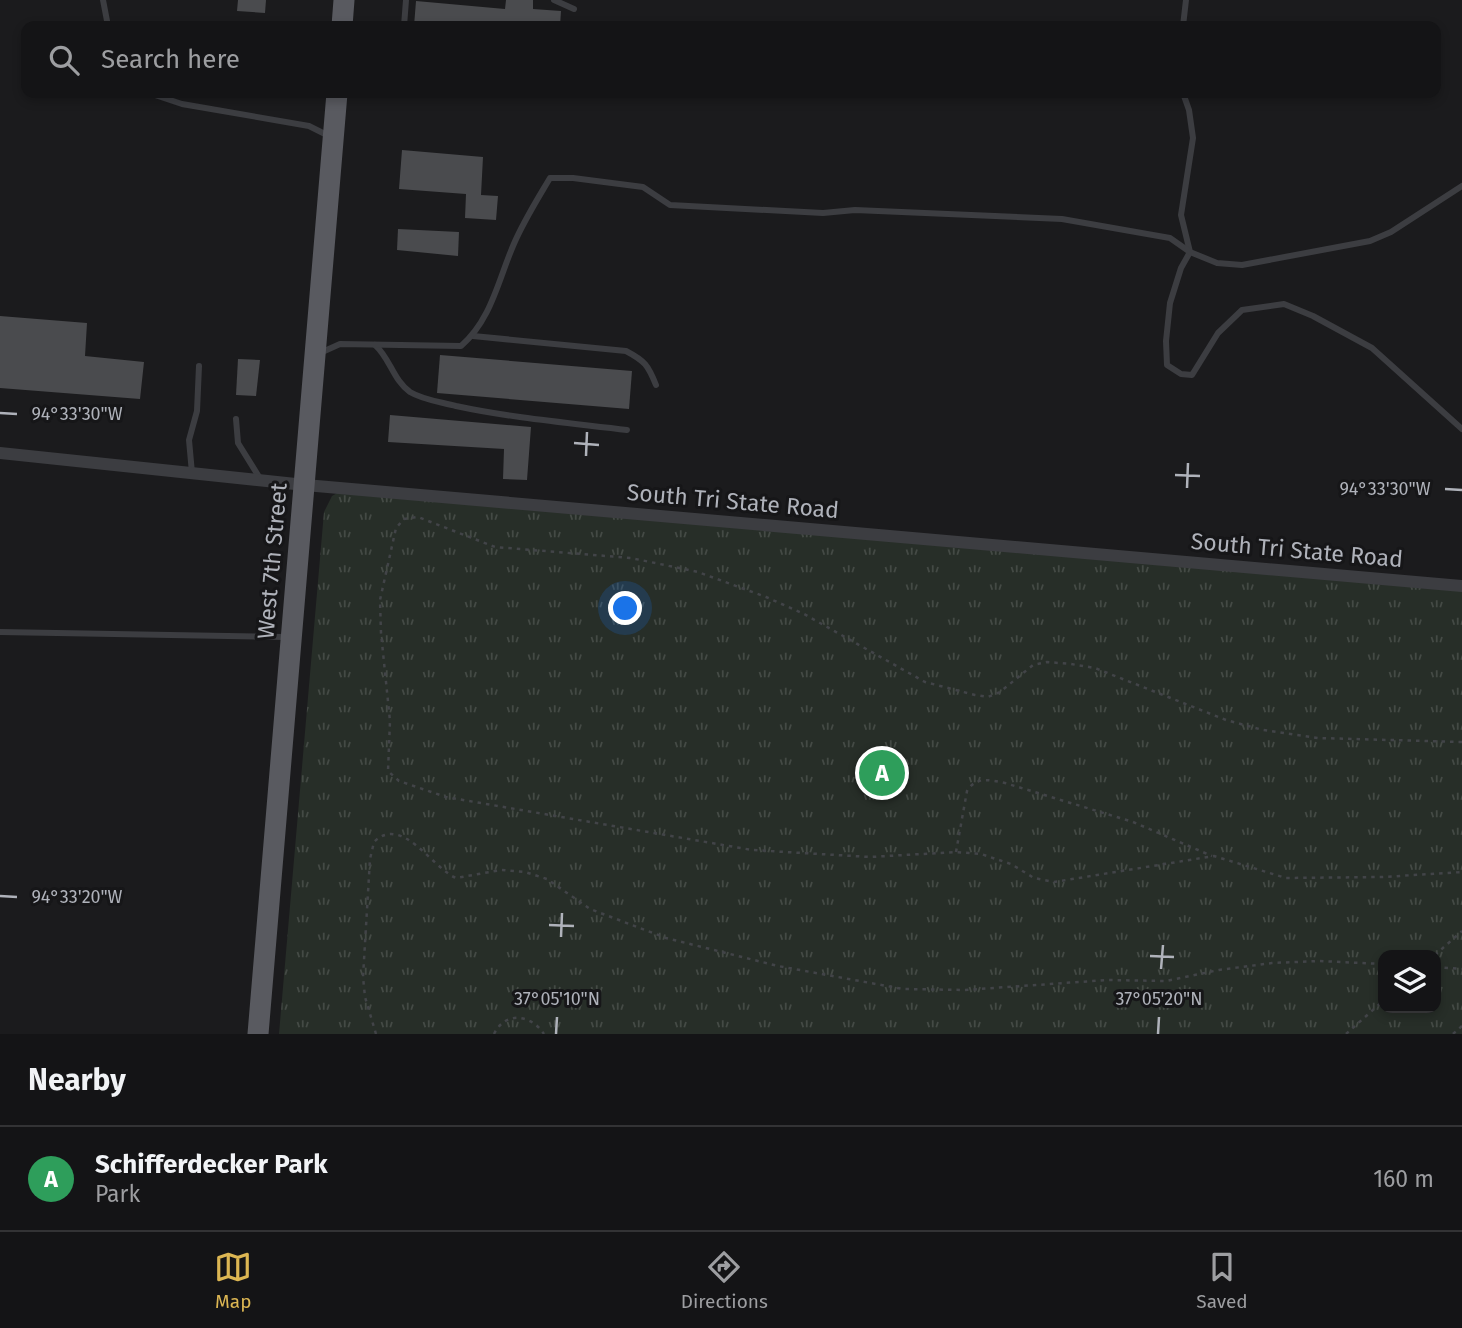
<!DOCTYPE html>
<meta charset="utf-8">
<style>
:root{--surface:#141416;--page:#1d1d1f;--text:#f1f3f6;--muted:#9d9ea1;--line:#333335;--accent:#dcb653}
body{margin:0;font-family:"Fira Sans",sans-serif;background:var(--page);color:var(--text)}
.controls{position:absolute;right:21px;bottom:21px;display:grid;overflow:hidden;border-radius:14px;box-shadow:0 4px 10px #0003}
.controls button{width:63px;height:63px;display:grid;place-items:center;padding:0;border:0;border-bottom:2px solid var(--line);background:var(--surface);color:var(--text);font:35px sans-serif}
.you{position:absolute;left:626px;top:609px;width:24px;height:24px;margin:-18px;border:5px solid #fff;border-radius:50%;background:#1a73e8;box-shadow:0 0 0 10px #1a73e833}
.badge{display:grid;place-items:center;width:46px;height:46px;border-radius:50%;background:var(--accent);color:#fff;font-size:23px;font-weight:700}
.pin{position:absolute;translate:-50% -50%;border:4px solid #fff;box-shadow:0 2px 7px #0006}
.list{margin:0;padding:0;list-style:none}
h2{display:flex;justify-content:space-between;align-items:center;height:91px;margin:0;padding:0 28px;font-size:30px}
h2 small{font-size:23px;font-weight:400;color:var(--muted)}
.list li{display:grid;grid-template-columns:46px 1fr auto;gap:21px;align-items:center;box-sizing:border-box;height:105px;padding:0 28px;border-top:2px solid var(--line)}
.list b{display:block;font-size:26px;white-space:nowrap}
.list p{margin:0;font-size:23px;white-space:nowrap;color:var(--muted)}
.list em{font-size:23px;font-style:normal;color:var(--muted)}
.icon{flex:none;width:38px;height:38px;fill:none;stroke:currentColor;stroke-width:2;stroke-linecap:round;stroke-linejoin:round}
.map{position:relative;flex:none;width:1462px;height:1034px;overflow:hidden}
.search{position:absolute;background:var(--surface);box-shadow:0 4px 10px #0003;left:21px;right:21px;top:21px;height:77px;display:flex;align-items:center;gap:18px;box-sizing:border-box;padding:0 24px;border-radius:14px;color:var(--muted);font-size:26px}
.sheet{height:196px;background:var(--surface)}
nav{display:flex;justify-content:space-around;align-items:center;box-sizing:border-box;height:98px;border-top:2px solid var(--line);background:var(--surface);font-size:19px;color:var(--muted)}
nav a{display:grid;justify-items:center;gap:4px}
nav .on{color:var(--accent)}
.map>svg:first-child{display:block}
.grass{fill:url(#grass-tufts);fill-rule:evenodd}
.building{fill:#4a4b4e}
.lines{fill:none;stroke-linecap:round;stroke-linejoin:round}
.path{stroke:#424448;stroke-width:2.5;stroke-dasharray:3.5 5;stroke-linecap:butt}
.lane{stroke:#3c3d41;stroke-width:6}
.street{stroke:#3c3d41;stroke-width:12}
.primary{stroke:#595a60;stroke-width:21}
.ticks{fill:none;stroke:#afb2ba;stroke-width:2.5}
.labels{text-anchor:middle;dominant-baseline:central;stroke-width:6;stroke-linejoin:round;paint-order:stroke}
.street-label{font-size:23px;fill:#afb2ba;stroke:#161618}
.ticks-label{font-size:18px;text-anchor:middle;fill:#afb2ba;stroke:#161618;stroke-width:6;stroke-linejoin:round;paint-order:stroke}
</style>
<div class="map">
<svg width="1462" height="1034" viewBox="0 0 1462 1034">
<defs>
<pattern id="grass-tufts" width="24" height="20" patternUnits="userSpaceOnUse" patternTransform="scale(1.75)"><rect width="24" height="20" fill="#272e28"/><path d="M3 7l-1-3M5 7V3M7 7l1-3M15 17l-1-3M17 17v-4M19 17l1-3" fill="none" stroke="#444a45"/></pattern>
</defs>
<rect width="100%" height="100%" fill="#1b1b1d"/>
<path class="grass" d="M339 492 1462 590V1034H279L324 512 332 496ZM1383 955H1436V1008H1383Z"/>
<g class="building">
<path d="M238 0H266L265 13 237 11Z"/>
<path d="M506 0H533V9L561 11 560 26H414L416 1 505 9Z"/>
<path d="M402 150 483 157 481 195 498 196 496 220 465 218 466 194 399 189Z"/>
<path d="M398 229 459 232 458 256 397 250Z"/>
<path d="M0 316 87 323 85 356 144 362 140 399 0 388Z"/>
<path d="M440 355 632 371 629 409 437 393Z"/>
<path d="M238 359 260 360 256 396 236 395Z"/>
<path d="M390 415 531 427 527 480 503 479 504 449 388 442Z"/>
</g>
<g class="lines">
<g class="path">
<path d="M1462 742 1318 738 1263 730 1226 720 1095 668 1071 664 1047 662 1033 665 1000 692 988 697 975 695 925 682 804 614 766 597 698 572 631 558 495 547 418 517 404 519 396 528 380 600 381 633 390 721 388 771 399 781 446 797 752 850 870 857 956 852 981 854 1011 864 1034 878 1054 882 1214 856 1286 878 1383 877 1462 872"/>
<path d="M956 852 967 791C976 776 990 780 1005 783L1133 822 1212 856"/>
<path d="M1435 955 1462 931"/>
<path d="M1436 967 1462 969"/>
<path d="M376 1034 365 997 363 977 370 859 374 842C402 814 432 868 456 878L501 870 525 872 547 879 590 909 666 938 778 966 903 989 965 990 1107 980 1166 981 1219 970 1272 963 1319 961 1383 964"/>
<path d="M494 1034C505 1011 531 1014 544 1034"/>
<path d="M1346 1034 1383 1001"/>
<path d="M1453 1034 1462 1026"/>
</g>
<g class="lane">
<path d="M103 0 108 26"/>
<path d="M554 0 574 9"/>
<path d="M404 26 406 0"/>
<path d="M1183 26 1186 0"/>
<path d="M149 93 182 104 309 126 327 135"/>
<path d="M1183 93 1189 110 1193 138 1181 215 1190 252 1181 268 1170 303 1166 341 1167 365 1181 374 1192 375 1218 333 1242 310 1284 304 1313 316 1372 348 1462 429"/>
<path d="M473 336 626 351C645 361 648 365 656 385"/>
<path d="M375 345C390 358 393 380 410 392 423 400 441 402 456 406 512 418 570 423 627 430"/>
<path d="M320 353 340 344 461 346C491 320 498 281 513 246 523 222 537 200 550 178H573L643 187 670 205 823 213 855 210 1062 219 1170 238 1190 252 1217 263 1242 265 1370 241 1391 232 1462 186"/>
<path d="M236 419 238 443 261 480"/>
<path d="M192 473 189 440 197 411 199 366"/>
<path d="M0 632 286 637"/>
</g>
<path class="street" d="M0 453 305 485 1462 586"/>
<g class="primary">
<path d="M342 26 344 0"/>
<path d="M258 1034 337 93"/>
</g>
</g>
<path class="ticks" d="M0 413 17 414M574 443 599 445M586 456 587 432M1175 475 1200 476M1187 488 1188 463M1445 489 1462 490M0 896 17 897M549 925 574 926M561 937 562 913M1150 956 1174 957M1161 969 1163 945M556 1034 557 1017M1158 1034 1159 1017"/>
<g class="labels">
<g class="street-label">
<text transform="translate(733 501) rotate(5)">South Tri State Road</text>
<text transform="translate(1297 550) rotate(5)">South Tri State Road</text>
<text transform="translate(272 561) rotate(-85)">West 7th Street</text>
</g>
</g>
<g class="ticks-label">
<text x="77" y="420">94°33'30"W</text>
<text x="1385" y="495">94°33'30"W</text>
<text x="77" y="903">94°33'20"W</text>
<text x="557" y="1005">37°05'10"N</text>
<text x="1159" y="1005">37°05'20"N</text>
</g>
</svg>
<div class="controls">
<button><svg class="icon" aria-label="layers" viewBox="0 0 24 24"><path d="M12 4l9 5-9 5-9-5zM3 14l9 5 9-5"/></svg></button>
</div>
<div class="you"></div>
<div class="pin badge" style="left:882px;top:773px;background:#2e9e5b">A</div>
<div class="search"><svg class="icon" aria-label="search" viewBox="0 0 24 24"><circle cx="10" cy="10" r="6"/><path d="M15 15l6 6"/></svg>Search here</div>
</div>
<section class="sheet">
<h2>Nearby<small></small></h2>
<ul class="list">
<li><span class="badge" style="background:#2e9e5b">A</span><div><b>Schifferdecker Park</b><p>Park</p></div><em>160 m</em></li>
</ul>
</section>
<nav>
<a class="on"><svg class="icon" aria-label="map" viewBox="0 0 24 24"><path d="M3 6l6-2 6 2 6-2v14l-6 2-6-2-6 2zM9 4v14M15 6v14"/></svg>Map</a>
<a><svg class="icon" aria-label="directions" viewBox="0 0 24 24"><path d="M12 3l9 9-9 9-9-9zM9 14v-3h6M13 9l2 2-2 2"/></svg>Directions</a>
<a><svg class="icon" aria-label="saved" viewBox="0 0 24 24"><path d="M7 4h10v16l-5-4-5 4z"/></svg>Saved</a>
</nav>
